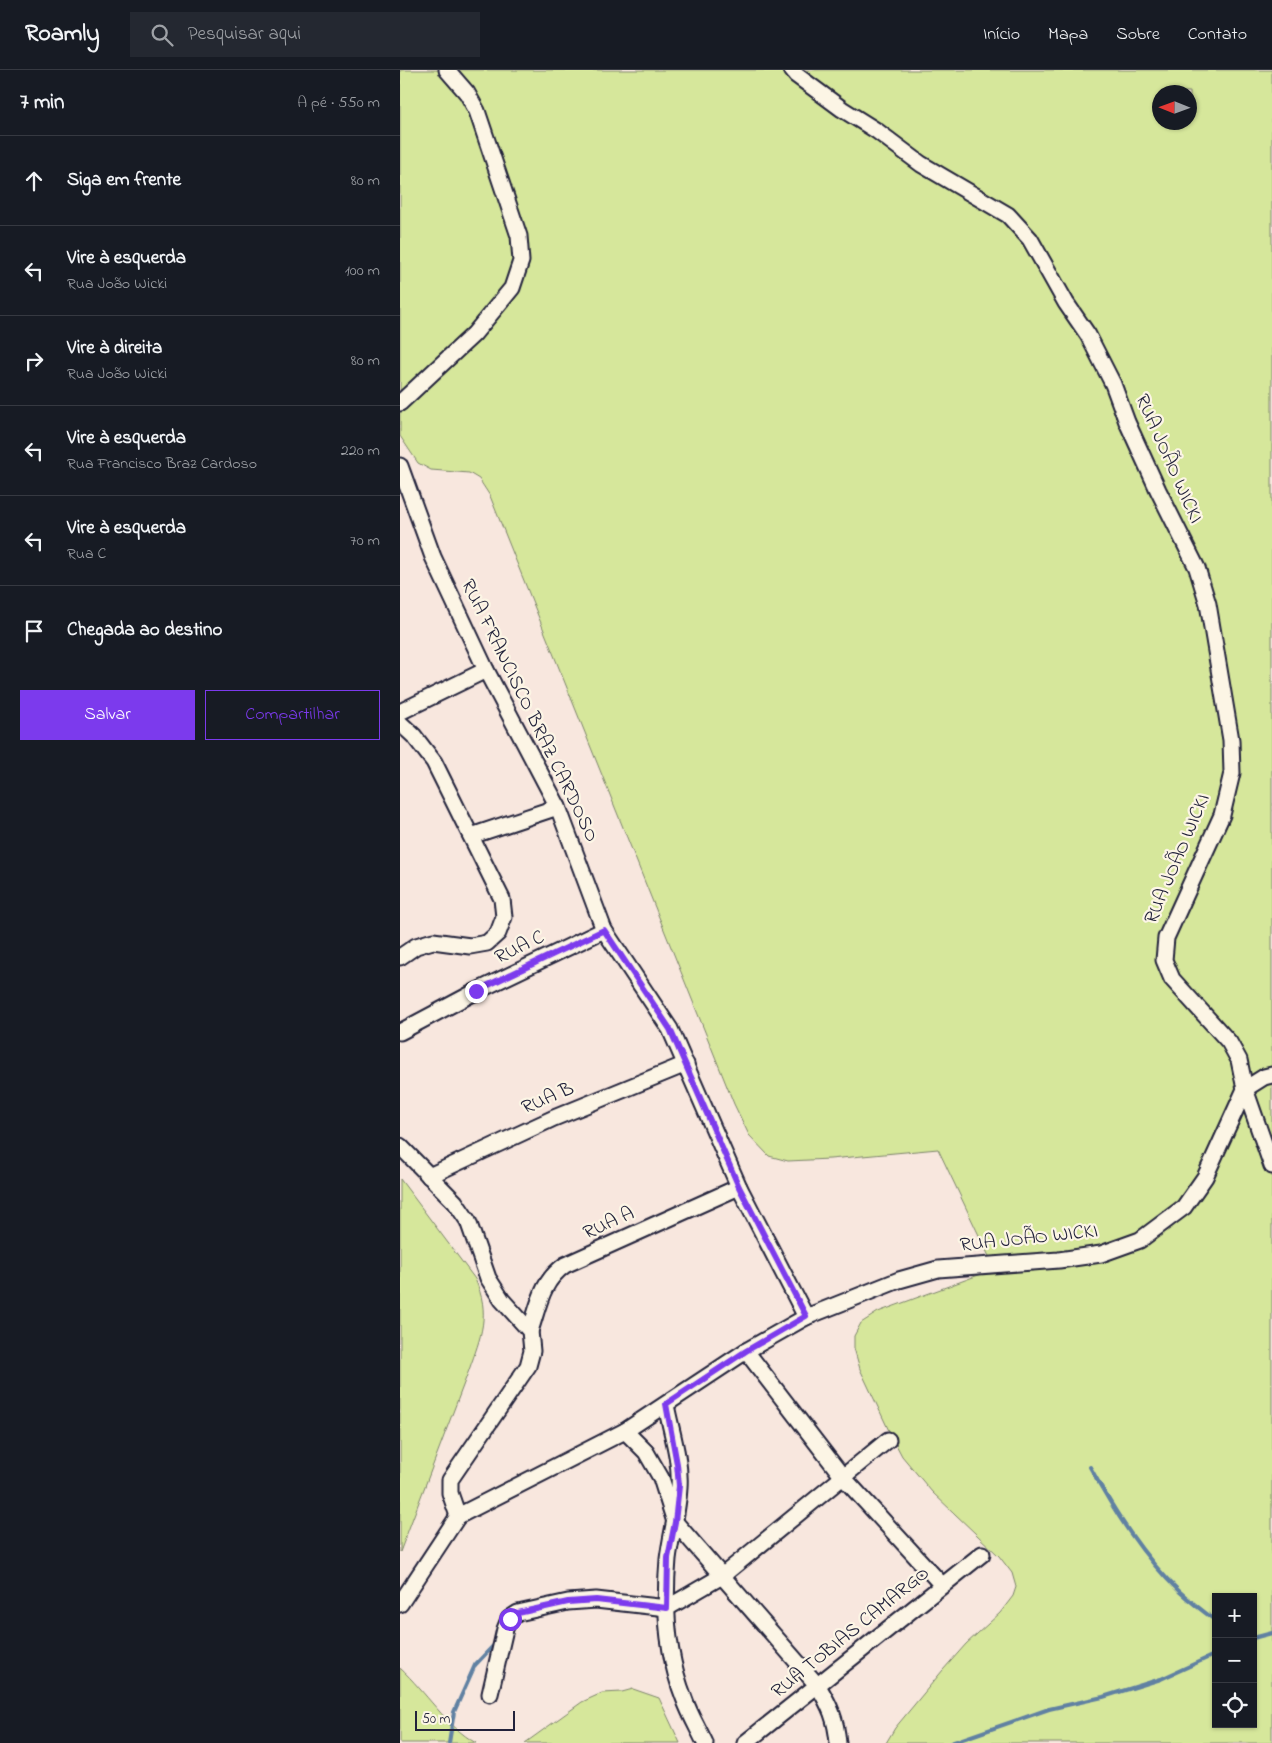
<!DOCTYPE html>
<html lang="pt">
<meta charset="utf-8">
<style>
:root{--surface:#171b24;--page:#242831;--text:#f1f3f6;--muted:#9ea1a6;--line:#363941;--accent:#7c3aed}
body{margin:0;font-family:"Indie Flower",sans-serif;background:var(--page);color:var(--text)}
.controls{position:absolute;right:15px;bottom:15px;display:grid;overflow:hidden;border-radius:0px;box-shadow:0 1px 4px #0004}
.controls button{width:45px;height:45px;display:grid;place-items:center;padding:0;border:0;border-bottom:1px solid var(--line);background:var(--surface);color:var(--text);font:25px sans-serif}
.compass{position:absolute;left:752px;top:15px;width:45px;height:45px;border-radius:50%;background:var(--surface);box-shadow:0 1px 4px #0004;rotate:271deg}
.scale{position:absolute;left:15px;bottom:12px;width:100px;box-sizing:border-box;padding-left:5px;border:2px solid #22223b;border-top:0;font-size:14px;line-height:18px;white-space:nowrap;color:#22223b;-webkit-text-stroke:4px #fcf5e5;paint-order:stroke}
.stop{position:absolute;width:15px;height:15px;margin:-11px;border:4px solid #7c3aed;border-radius:50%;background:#fff}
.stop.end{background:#7c3aed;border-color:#fff;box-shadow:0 1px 5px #0008}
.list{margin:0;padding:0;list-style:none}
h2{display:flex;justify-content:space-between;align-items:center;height:65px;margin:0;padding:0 20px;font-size:21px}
h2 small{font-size:16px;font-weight:400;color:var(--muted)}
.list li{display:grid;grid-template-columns:32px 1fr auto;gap:15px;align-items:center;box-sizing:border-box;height:90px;padding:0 20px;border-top:1px solid var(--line)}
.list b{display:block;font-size:19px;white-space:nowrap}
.list p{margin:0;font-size:16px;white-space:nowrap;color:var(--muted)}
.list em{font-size:16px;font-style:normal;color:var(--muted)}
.actions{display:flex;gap:10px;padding:15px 20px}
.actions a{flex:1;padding:11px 0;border:1px solid var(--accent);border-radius:0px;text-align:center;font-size:18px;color:var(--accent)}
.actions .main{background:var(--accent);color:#fff}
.icon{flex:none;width:28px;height:28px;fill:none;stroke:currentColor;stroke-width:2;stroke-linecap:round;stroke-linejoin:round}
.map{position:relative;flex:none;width:872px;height:1673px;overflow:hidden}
header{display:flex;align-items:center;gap:30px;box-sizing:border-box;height:70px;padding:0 25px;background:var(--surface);border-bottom:1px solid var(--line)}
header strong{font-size:24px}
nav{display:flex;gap:28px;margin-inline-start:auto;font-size:18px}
.search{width:350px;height:45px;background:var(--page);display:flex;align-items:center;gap:12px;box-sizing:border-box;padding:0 18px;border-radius:0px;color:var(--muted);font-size:19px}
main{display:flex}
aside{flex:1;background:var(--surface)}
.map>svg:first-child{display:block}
.green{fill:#d6e79b;stroke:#7c846b;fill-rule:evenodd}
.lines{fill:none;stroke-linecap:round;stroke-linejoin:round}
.stream{stroke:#6081a2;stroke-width:4}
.minor-casing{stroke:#22223b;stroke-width:19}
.minor{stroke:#fcf5e5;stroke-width:15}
.route{stroke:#7c3aed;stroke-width:6}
.labels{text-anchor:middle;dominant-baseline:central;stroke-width:4.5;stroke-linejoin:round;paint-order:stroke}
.street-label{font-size:20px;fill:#22223b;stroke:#fcf5e5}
</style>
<header>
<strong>Roamly</strong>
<div class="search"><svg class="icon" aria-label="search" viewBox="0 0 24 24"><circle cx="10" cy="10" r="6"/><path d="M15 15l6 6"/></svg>Pesquisar aqui</div>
<nav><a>Início</a><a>Mapa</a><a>Sobre</a><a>Contato</a></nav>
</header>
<main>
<aside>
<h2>7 min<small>A pé · 550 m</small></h2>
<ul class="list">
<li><svg class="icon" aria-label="ahead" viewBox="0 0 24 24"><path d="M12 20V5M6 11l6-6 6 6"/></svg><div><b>Siga em frente</b></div><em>80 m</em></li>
<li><svg class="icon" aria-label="left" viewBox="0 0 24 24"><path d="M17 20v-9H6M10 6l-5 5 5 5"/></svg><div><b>Vire à esquerda</b><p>Rua João Wicki</p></div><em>100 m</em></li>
<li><svg class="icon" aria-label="right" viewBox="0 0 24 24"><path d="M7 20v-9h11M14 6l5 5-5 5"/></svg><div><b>Vire à direita</b><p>Rua João Wicki</p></div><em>80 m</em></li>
<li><svg class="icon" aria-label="left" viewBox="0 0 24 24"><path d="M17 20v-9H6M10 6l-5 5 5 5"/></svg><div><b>Vire à esquerda</b><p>Rua Francisco Braz Cardoso</p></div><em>220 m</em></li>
<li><svg class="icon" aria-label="left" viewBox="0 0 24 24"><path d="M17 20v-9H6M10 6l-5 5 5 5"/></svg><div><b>Vire à esquerda</b><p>Rua C</p></div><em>70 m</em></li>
<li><svg class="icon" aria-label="arrive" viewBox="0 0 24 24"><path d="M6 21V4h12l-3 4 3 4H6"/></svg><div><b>Chegada ao destino</b></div></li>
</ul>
<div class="actions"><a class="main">Salvar</a><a>Compartilhar</a></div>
</aside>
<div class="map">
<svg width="872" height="1673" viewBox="0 0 872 1673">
<rect width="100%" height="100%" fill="#f8e7de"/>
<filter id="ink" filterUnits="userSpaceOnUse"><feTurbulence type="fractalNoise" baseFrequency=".02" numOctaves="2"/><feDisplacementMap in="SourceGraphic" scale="10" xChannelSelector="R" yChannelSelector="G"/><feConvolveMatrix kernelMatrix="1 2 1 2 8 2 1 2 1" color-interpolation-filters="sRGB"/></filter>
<g filter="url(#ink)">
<g class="green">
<path d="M0 0H872V1673H486L495 1658 543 1600 566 1574 600 1543 613 1526 616 1517 612 1503 599 1486 532 1422 502 1386 491 1365 460 1299 454 1278V1266L461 1253 478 1242 595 1199 538 1079 430 1089 388 1091 369 1086 349 1065 334 1034 90 426 79 409 69 403 31 400 18 393 0 366ZM760 22H790V52H760ZM816 1527H853V1654H816Z"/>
<path d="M0 1109 75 1209C91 1244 81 1266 69 1300L0 1482Z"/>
<path d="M0 1598C26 1622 46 1656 76 1673H0Z"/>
<path d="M233 1619 259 1628 280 1673H125L182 1632 202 1623 222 1622Z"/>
</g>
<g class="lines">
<g class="stream">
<path d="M690 1397C715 1442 742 1486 780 1522 791 1532 804 1542 816 1551"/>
<path d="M853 1568 872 1563"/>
<path d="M49 1673 54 1642 75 1595 96 1573"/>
<path d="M551 1673 649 1639 703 1627 761 1609 816 1584"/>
</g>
<g class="minor-casing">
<g id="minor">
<path d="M392 0 396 5 442 39 477 61 521 94 608 145 630 169 666 233 688 265 713 314 727 352 758 420 797 498 808 534 831 670 832 703 822 745 766 868 764 890 772 909 829 972 839 990 845 1019 872 1096"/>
<path d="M0 333 74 264 112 218 121 191 119 166 77 41 67 23 47 0"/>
<path d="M0 396 33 487 86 600 158 737 204 860 270 959 339 1117 406 1247"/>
<path d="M0 642 86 600"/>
<path d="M0 653 14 666 34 692 102 829 104 847 98 863 87 873 70 876 33 871 16 876 0 887"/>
<path d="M71 766 158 737"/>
<path d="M0 962 77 921 204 860"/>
<path d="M845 1019 864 1007 872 1005"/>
<path d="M0 1076 55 1132 68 1151 88 1208 102 1230 130 1261 132 1281 128 1296 50 1410V1423L58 1446 225 1361 346 1281 406 1247 499 1210 538 1199 659 1190 701 1184 740 1170 784 1137 805 1107 845 1019"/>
<path d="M29 1106 154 1048 286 994"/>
<path d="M130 1261C139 1235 141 1212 165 1195L339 1117"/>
<path d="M346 1281 442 1406 542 1515"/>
<path d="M266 1335C271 1361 281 1390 279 1417 278 1442 271 1465 268 1489 264 1535 267 1585 284 1628 289 1643 298 1658 305 1673"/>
<path d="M225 1361 246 1382 261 1408 275 1452 418 1616C430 1636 436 1649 438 1673"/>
<path d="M0 1534 58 1446"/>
<path d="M90 1624 105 1559 109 1549 118 1543 168 1532 196 1530 267 1538 322 1506 488 1370"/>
<path d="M345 1673 582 1484"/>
</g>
</g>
<use href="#minor" class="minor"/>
</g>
</g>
<g class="lines" filter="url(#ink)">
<path class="route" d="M76 921 204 860 270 959 339 1117 406 1246 346 1281 266 1334 277 1394 279 1416 275 1452 268 1488 267 1538 196 1530 168 1532 118 1543 110 1549"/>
</g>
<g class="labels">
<g class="street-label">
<text transform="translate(768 389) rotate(66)">RUA JOÃO WICKI</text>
<text transform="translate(129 641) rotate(64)">RUA FRANCISCO BRAZ CARDOSO</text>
<text transform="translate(778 789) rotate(-67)">RUA JOÃO WICKI</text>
<text transform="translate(120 878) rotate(-26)">RUA C</text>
<text transform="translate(148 1029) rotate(-23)">RUA B</text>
<text transform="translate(209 1154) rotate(-24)">RUA A</text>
<text transform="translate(629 1169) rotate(-6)">RUA JOÃO WICKI</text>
<text transform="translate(451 1563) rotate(-39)">RUA TOBIAS CAMARGO</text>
</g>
</g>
</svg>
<div class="controls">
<button>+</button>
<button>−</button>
<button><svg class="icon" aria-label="locate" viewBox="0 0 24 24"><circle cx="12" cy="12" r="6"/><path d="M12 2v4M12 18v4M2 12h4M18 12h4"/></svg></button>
</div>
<svg class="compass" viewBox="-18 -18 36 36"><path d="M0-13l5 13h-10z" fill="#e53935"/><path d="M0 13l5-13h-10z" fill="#9ea1a6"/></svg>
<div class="scale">50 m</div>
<div class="stop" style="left:110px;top:1549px"></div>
<div class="stop end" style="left:76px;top:921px"></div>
</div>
</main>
